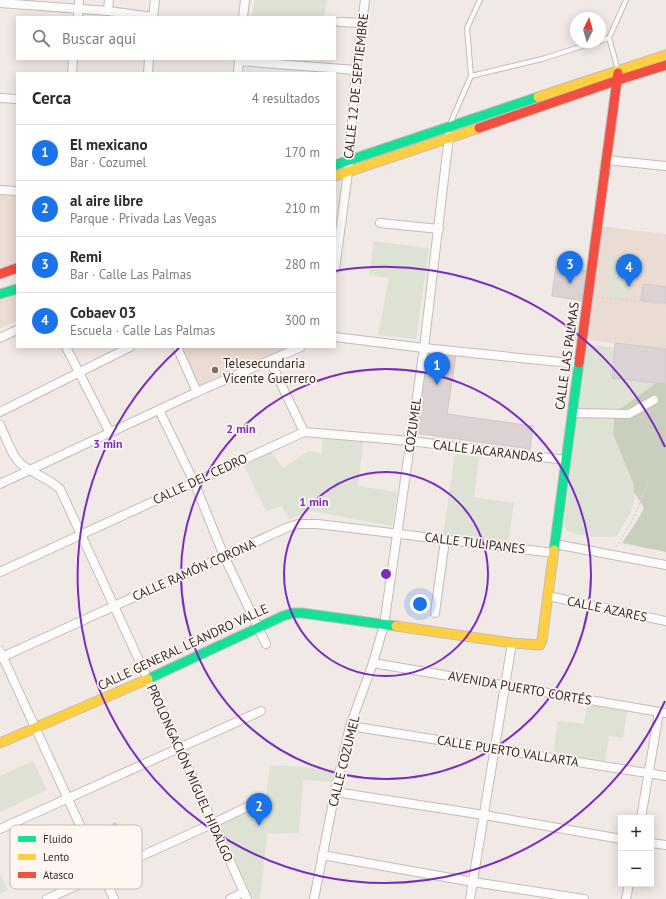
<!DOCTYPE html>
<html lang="es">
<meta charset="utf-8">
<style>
:root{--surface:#fff;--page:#f2f2f3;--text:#2b2b33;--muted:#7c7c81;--line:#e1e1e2;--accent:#1a73e8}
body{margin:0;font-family:"PT Sans",sans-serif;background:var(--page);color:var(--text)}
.controls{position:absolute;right:12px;bottom:12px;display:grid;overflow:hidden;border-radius:0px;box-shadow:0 2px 10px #0003}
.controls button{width:36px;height:36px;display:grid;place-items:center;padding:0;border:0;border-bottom:1px solid var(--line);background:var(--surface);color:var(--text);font:20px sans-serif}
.compass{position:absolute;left:570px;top:12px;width:36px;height:36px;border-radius:50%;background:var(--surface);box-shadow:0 2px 10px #0003;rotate:5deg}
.you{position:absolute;left:420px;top:604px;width:14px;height:14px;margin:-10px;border:3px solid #fff;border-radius:50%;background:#1a73e8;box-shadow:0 0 0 6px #1a73e833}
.badge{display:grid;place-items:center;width:26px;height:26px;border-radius:50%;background:var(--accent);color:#fff;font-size:13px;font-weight:700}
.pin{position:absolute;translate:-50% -33px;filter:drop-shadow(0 1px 2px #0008)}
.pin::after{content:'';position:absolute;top:21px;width:14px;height:12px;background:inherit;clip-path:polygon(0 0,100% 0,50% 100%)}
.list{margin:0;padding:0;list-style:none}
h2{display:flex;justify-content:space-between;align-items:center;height:52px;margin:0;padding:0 16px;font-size:17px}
h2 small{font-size:13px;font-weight:400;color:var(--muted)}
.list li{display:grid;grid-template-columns:26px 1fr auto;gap:12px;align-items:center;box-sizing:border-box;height:56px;padding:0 16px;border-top:1px solid var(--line)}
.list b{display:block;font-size:15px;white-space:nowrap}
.list p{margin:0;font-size:13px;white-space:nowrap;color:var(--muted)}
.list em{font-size:13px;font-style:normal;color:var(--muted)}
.icon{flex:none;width:22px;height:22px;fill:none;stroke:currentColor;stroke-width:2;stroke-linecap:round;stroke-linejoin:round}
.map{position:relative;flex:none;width:666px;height:899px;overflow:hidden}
.search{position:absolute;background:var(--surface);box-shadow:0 2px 10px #0003;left:16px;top:16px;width:320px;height:44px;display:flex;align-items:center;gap:10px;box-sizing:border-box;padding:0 14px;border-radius:0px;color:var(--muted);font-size:15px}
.panel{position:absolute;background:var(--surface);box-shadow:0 2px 10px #0003;left:16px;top:72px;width:320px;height:276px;border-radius:0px}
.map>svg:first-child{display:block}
.built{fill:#eadbd3}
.green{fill:#dee2d4}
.forest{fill:#c8cfbd}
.water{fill:#bec9dc}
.building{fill:#dcd1d3;stroke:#cec9c8}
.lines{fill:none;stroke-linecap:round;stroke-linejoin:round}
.lane-casing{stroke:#c3bdba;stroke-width:6}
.street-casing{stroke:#c3bdba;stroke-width:10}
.fast-casing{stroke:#c3bdba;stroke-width:11}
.slow-casing{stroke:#c3bdba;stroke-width:11}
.jam-casing{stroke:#c3bdba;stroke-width:11}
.path{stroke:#d8d6d5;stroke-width:1.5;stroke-dasharray:2 2;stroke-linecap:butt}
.lane{stroke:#fdfcfb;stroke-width:4}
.street{stroke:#fdfcfb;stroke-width:8}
.fast{stroke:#16e098;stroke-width:9}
.slow{stroke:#ffcf43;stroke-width:9}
.jam{stroke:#f24e42;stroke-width:9}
.ring{fill:none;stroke:#7b2cbf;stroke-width:2}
.poi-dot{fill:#756e6b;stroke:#fff6f1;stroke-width:1.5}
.labels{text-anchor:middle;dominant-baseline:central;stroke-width:3.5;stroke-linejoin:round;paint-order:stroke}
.street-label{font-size:13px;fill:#322c29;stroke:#fff6f1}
.poi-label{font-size:13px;fill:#322c29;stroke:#fff6f1;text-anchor:start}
.key{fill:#fff6f1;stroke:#c2b9b5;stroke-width:1}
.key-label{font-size:11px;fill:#322c29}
.centre{fill:#7b2cbf;stroke:#fff6f1;stroke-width:2}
.ring-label{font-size:12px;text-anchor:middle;font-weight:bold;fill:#7b2cbf;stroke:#fff6f1;stroke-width:3.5;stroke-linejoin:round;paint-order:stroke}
</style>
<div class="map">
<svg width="666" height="899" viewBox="0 0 666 899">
<rect width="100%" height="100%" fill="#f1e9e5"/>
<g class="built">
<path d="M0 190 17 191V263L0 269Z"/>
<path d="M599 226 666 234V349L587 340Z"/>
<path d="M17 294V321L0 328V300Z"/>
<path d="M177 347H288L197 392Z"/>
</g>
<g class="green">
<path d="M255 0H327L324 17H252Z"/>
<path d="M374 241 429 248 416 339 378 335 389 278 369 275Z"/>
<path d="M610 254 632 257 628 298 606 296Z"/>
<path d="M587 344 615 348 612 377 656 383 615 413 620 450 634 485 635 499 631 512 617 536C598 538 586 537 567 531L564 524Z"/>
<path d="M323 431 364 434 358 486 397 492 392 526 312 511 289 519 282 506 266 511 244 466 271 452 283 468 309 451 322 453Z"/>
<path d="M455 454 479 457 474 497 514 503 508 545 443 536Z"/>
<path d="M587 700 628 707 623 738 609 736 605 761 553 753 558 721 584 724Z"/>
<path d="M33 761 47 790 0 812V776Z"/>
<path d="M270 765 335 769 332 782 303 780 299 833 267 834 260 899H253L215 819 266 798Z"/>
<path d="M0 874 8 890 0 894Z"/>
</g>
<path class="forest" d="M656 383 666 384V552L622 543 637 521 644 508 634 492V485L613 434 615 413Z"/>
<path class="water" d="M114 822 124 828 113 844 103 836Z"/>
<g class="building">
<path d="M556 267 589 271 585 301 552 296Z"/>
<path d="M643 284 666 287V303L641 301Z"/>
<path d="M615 343 666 349V384L612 378Z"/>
<path d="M427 351 456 355 447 414 533 426 530 449 415 433Z"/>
</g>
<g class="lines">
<g class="lane-casing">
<g id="lane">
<path d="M609 38 626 0"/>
<path d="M600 41 609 38 618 70"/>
<path d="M471 76 542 59 595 42"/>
<path d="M450 124 471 76 467 28 480 0"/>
</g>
</g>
<g class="street-casing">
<g id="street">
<path d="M0 3 108 11 153 17"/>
<path d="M108 11 109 0"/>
<path d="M78 17 79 0"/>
<path d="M153 17 155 0"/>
<path d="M243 17 245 0"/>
<path d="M339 22 362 23"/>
<path d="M239 61 356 70"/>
<path d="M72 73 73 59"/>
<path d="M148 73 149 59"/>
<path d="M238 73 239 59"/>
<path d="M0 98 17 99"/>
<path d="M606 160 666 166"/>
<path d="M0 190 17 191"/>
<path d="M380 223 439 229"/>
<path d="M335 269 348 172 356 70 365 0"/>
<path d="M335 337 424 348 579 364"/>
<path d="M0 338 17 330"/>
<path d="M66 347 110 433"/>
<path d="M177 347 197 392"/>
<path d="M270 361 304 432"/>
<path d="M159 410 194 482 224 556 266 644"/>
<path d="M0 412 130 347"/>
<path d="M572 413 629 414 654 400"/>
<path d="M0 425C6 437 11 455 21 464 33 474 47 477 60 489L180 749 247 899"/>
<path d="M0 484 197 392 301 347"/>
<path d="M555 544 666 565"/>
<path d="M0 572 304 432 410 441 566 460"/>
<path d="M548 596 666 621"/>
<path d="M435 613 445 540"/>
<path d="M0 651 114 899"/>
<path d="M0 658 286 528 298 524H318L554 553"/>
<path d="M373 663 666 713"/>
<path d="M350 726 666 776"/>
<path d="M335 792 484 815 621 839"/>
<path d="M641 818 659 712"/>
<path d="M0 829 261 711"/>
<path d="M651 843 666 845"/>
<path d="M322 855 473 882 584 899"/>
<path d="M47 899 214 823 259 801"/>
<path d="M230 899 244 892"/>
<path d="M314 899 335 792 350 726 373 663 384 625 424 348 449 136"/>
<path d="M470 899 512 643"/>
<path d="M626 899 629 884"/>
</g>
</g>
<g class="fast-casing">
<g id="fast">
<path d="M335 165 538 97"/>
<path d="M0 294 17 289"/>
<path d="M554 550 579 363"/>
<path d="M148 679 283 616 293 613H302L396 626"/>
</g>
</g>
<g class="slow-casing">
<g id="slow">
<path d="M538 97 666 55"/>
<path d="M335 176 479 128"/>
<path d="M396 626 512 643 540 645 542 640 554 550"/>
<path d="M0 743 148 679"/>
</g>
</g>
<g class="jam-casing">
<g id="jam">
<path d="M479 128 618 80 666 65"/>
<path d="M0 274 17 268"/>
<path d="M579 363 618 73"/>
</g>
</g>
<g class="path">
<path d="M598 297 666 304"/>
<path d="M616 547 633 519 649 479"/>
</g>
<use href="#lane" class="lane"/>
<use href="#street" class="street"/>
<use href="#fast" class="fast"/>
<use href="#slow" class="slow"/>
<use href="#jam" class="jam"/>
</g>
<g class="ring">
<circle cx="386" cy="574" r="102"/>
<circle cx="386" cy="574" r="205"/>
<path d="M665 701A307 307 0 1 1 179 348M335 271A307 307 0 0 1 665 447"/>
</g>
<circle class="poi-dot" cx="215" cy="370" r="4"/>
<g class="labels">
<g class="street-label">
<text transform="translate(356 86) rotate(-84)">CALLE 12 DE SEPTIEMBRE</text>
<text transform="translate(567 356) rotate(-82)">CALLE LAS PALMAS</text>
<text transform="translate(413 425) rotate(-82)">COZUMEL</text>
<text transform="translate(488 451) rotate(7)">CALLE JACARANDAS</text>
<text transform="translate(200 479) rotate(-25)">CALLE DEL CEDRO</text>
<text transform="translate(475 543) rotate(7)">CALLE TULIPANES</text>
<text transform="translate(194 570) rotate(-24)">CALLE RAMÓN CORONA</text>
<text transform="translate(607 609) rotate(12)">CALLE AZARES</text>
<text transform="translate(183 647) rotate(-25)">CALLE GENERAL LEANDRO VALLE</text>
<text transform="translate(520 688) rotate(10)">AVENIDA PUERTO CORTÉS</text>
<text transform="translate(508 751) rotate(9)">CALLE PUERTO VALLARTA</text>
<text transform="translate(344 761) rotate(-76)">CALLE COZUMEL</text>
<text transform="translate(190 773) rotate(66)">PROLONGACIÓN MIGUEL HIDALGO</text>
</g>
<g class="poi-label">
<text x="223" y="363">Telesecundaria<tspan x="223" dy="15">Vicente Guerrero</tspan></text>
</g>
</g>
<rect x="10" y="825" width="132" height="64" rx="6" class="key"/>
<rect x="18" y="836" width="18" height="6" fill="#16e098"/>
<rect x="18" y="854" width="18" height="6" fill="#ffcf43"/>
<rect x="18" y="872" width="18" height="6" fill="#f24e42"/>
<g class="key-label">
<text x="43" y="843">Fluido</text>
<text x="43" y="861">Lento</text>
<text x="43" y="879">Atasco</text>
</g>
<circle cx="386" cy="574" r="6" class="centre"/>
<g class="ring-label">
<text x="241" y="433">2 min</text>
<text x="108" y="448">3 min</text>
<text x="314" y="506">1 min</text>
</g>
</svg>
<div class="controls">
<button>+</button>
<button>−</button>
</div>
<svg class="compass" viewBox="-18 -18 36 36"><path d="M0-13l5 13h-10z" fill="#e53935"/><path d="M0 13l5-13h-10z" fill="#7c7c81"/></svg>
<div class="you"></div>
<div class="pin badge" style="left:437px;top:385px">1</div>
<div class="pin badge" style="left:259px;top:826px">2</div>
<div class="pin badge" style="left:570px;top:284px">3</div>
<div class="pin badge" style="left:629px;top:287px">4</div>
<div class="search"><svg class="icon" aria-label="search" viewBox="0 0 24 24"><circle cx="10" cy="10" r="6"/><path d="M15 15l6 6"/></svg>Buscar aquí</div>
<section class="panel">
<h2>Cerca<small>4 resultados</small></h2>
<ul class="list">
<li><span class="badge">1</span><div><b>El mexicano</b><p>Bar · Cozumel</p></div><em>170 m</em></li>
<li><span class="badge">2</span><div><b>al aire libre</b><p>Parque · Privada Las Vegas</p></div><em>210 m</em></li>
<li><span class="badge">3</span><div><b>Remi</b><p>Bar · Calle Las Palmas</p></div><em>280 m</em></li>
<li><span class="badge">4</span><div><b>Cobaev 03</b><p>Escuela · Calle Las Palmas</p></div><em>300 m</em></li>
</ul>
</section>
</div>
